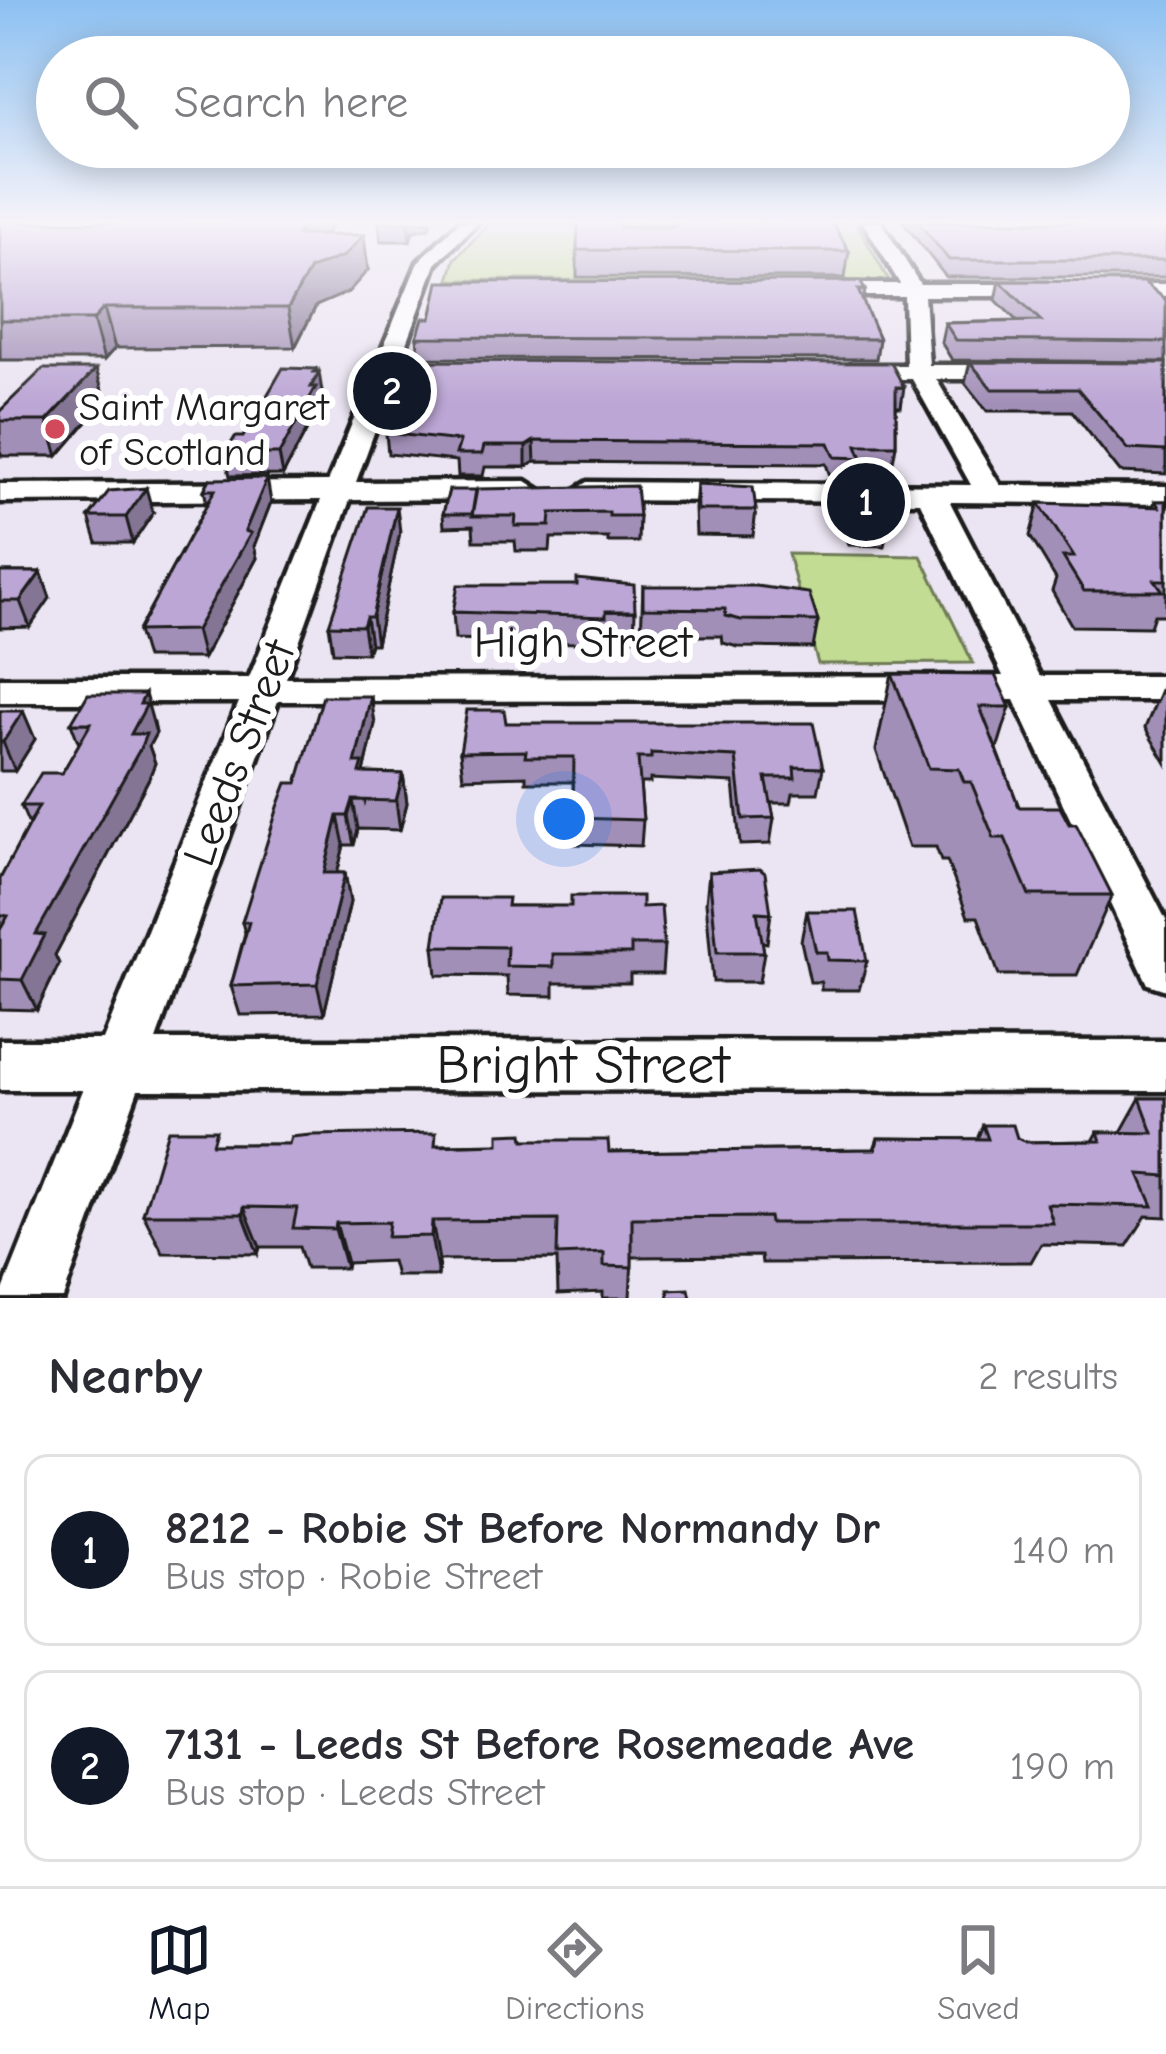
<!DOCTYPE html>
<meta charset="utf-8">
<style>
:root{--surface:#fff;--page:#f7f7f7;--text:#2b2b33;--muted:#7c7c81;--line:#e1e1e2;--accent:#111827}
body{margin:0;font-family:"Comic Neue",sans-serif;background:var(--page);color:var(--text)}
.you{position:absolute;left:564px;top:819px;width:42px;height:42px;margin:-30px;border:9px solid #fff;border-radius:50%;background:#1a73e8;box-shadow:0 0 0 18px #1a73e833}
.badge{display:grid;place-items:center;width:78px;height:78px;border-radius:50%;background:var(--accent);color:#fff;font-size:39px;font-weight:700}
.pin{position:absolute;translate:-50% -50%;border:6px solid #fff;box-shadow:0 3px 12px #0006}
.list{margin:0;padding:0;list-style:none}
h2{display:flex;justify-content:space-between;align-items:center;height:156px;margin:0;padding:0 48px;font-size:51px}
h2 small{font-size:39px;font-weight:400;color:var(--muted)}
.list li{display:grid;grid-template-columns:78px 1fr auto;gap:36px;align-items:center;box-sizing:border-box;height:192px;margin:0 24px 24px;padding:0 24px;border:3px solid var(--line);border-radius:24px}
.list b{display:block;font-size:45px;white-space:nowrap}
.list p{margin:0;font-size:39px;white-space:nowrap;color:var(--muted)}
.list em{font-size:39px;font-style:normal;color:var(--muted)}
.icon{flex:none;width:66px;height:66px;fill:none;stroke:currentColor;stroke-width:2;stroke-linecap:round;stroke-linejoin:round}
.map{position:relative;flex:none;width:1166px;height:1298px;overflow:hidden}
.search{position:absolute;background:var(--surface);box-shadow:0 6px 30px #0003;left:36px;right:36px;top:36px;height:132px;display:flex;align-items:center;gap:30px;box-sizing:border-box;padding:0 42px;border-radius:66px;color:var(--muted);font-size:45px}
.sheet{height:588px;background:var(--surface)}
nav{display:flex;justify-content:space-around;align-items:center;box-sizing:border-box;height:168px;border-top:3px solid var(--line);background:var(--surface);font-size:33px;color:var(--muted)}
nav a{display:grid;justify-items:center;gap:6px}
nav .on{color:var(--accent)}
.map>svg:first-child{display:block}
.green{fill:#c2dc93;stroke:#6f7c58;stroke-width:3}
.lines{fill:none;stroke-linecap:round;stroke-linejoin:round}
.street-casing{stroke:#1c1c1c;stroke-width:9}
.street{fill:#fff;fill-rule:evenodd}
.wall{fill:#a28fb7;stroke:#1c1c1c;stroke-width:3}
.shaded-wall{fill:#847495;stroke:#1c1c1c;stroke-width:3}
.building{fill:#bca6d5;stroke:#1c1c1c;stroke-width:3}
.poi-dot{fill:#d1495b;stroke:#fff;stroke-width:4.5}
.labels{text-anchor:middle;dominant-baseline:central;stroke-width:12;stroke-linejoin:round;paint-order:stroke}
.far-poi-label{font-size:39px;fill:#1c1c1c;stroke:#fff;text-anchor:start}
.street-label{font-size:45px;fill:#1c1c1c;stroke:#fff}
.near-street-label{font-size:54px;fill:#1c1c1c;stroke:#fff}
</style>
<div class="map">
<svg width="1166" height="1298" viewBox="0 0 1166 1298">
<rect width="100%" height="100%" fill="#ebe4f2"/>
<filter id="ink" filterUnits="userSpaceOnUse"><feTurbulence type="fractalNoise" baseFrequency=".00833" numOctaves="2"/><feDisplacementMap in="SourceGraphic" scale="24" xChannelSelector="R" yChannelSelector="G"/><feConvolveMatrix kernelMatrix="1 2 1 2 8 2 1 2 1" color-interpolation-filters="sRGB"/></filter>
<g filter="url(#ink)">
<g class="green">
<path d="M491 222H856L889 281 449 280 455 259Z"/>
<path d="M788 554 921 556 973 663 818 664Z"/>
</g>
<g class="lines">
<g class="street-casing">
<g id="street">
<path d="M459 222H478L436 264 356 482 526 481 540 490 526 499 350 500 286 678 1003 676 920 502 588 500 573 491 588 482 971 485 912 379H850L838 372 850 365H906L904 296H816L806 290 816 284H900L863 222H881L920 284H1048L1058 290 1048 296H924L929 365H1017L1029 372 1017 379H936L1000 485 1166 486V504L950 502 1040 676H1166V700H1052L1166 920V990L1148 984 1014 700 278 701 156 1040 1166 1041V1091L138 1090 63 1298H0L83 1090H0V1040H103L239 702H0V678H249L321 500 0 502V484L328 482 418 262Z"/>
<path d="M1166 284V296H1104L1094 290 1104 284Z"/>
</g>
</g>
<use href="#street" class="street"/>
</g>
<g class="wall">
<path d="M0 222 325 235 368 270 348 292 316 306 295 347 115 348 104 360H0Z"/>
<path d="M379 222H431L429 228 413 231 410 241H381Z"/>
<path d="M671 222H832L849 251 845 278 577 277V250L620 227H671Z"/>
<path d="M903 222H1166V277H946Z"/>
<path d="M1000 281 1166 300V362L952 360 941 342 945 323 1017 321 996 300Z"/>
<path d="M865 290 863 302 879 339 876 359 419 358 417 337Z"/>
<path d="M970 362 1166 363V474L1120 472 1072 411H987L965 383Z"/>
<path d="M96 369 105 401 58 456H2L0 451V411Z"/>
<path d="M316 369 322 392 318 400 319 407 283 475 230 476 225 454Z"/>
<path d="M904 387 901 407H896V445L892 467 860 466 858 479H831L826 464 535 462 526 467H485L483 476H458L457 461 388 454 386 433Z"/>
<path d="M210 479 271 502 254 546 257 558 203 658H146L138 631 207 504 204 490Z"/>
<path d="M845 481 889 520 884 546 849 545 840 514Z"/>
<path d="M697 484 756 510 753 536 696 535 695 509Z"/>
<path d="M449 490 639 516 638 542H608V538H551L550 551H516L515 541H474L473 526 444 527 443 514Z"/>
<path d="M1155 501H1166V615H1154L1150 627 1072 626 1052 591 1056 579 1030 536 1039 503 1153 506Z"/>
<path d="M153 513 133 543H97L89 517Z"/>
<path d="M400 532 376 644H370L367 653 333 652 329 625Z"/>
<path d="M0 572H41L50 598 30 627 0 628Z"/>
<path d="M643 586 818 621 813 648 738 647 723 643 722 636H641Z"/>
<path d="M635 611 634 639 606 638V644L455 639 453 612Z"/>
<path d="M892 674 1010 707 997 749 1019 807 1069 824 1112 895 1077 975H999L978 917H968L947 861H941L936 847H909L876 750Z"/>
<path d="M1166 678V763L1145 728Z"/>
<path d="M0 711H23L35 739 15 771H0Z"/>
<path d="M71 723H154L156 733 149 746 155 763 149 778 55 955 59 964 37 1010 0 1009V879L29 825 21 806 62 773 79 744Z"/>
<path d="M506 723 823 768 818 793H793L791 803H771L774 818 770 844 740 845 734 783 650 779V783H640L643 820 641 846 573 844V782H526V776L463 778 460 752Z"/>
<path d="M375 724 364 773 403 774 407 803 400 830 358 829 354 845H344L337 873H345L350 902 324 1014 240 1015 231 986 245 933 242 922 297 783Z"/>
<path d="M709 872 771 913 767 943 762 942 764 952 759 982H713L706 902Z"/>
<path d="M508 906 642 907 664 945 662 974H630V983H554V996L508 995 507 976 437 975 434 946Z"/>
<path d="M807 911 867 961 859 990H821V982H810L801 941Z"/>
<path d="M1140 1098H1166V1217L1146 1216 1127 1246 1041 1244 1031 1262 762 1263 761 1256 632 1257 630 1298H603V1292L558 1294 557 1259 439 1260 438 1276H396L392 1261 347 1263 346 1268H306L299 1247H260L258 1254 163 1253 143 1214 221 1144 438 1145 499 1144 524 1140 609 1152 874 1149 878 1138 977 1139 983 1125 1026 1142 1093 1141 1098 1132H1121Z"/>
</g>
<g class="shaded-wall">
<path d="M307 222H334L303 270 297 235Z"/>
<path d="M408 222H431L429 228 413 231 410 241Z"/>
<path d="M364 235 368 270 348 292 316 306 295 347 288 308 310 269Z"/>
<path d="M104 308 115 348 104 360 93 320Z"/>
<path d="M96 369 105 401 58 456 47 421Z"/>
<path d="M316 369 317 376 319 372 322 392 318 400 319 407 283 475 279 454 311 387Z"/>
<path d="M534 441 535 462 526 467V446Z"/>
<path d="M267 478 271 502 254 546 257 558 203 658 196 630 245 531Z"/>
<path d="M146 488 153 513 133 543 126 517Z"/>
<path d="M397 507 400 532 376 644 372 617Z"/>
<path d="M41 572 50 598 30 627 20 601Z"/>
<path d="M366 617 370 644 367 653 363 626Z"/>
<path d="M145 694 156 733 149 746 155 763 149 778 55 955 59 964 37 1010 22 980 36 934 131 734 140 704Z"/>
<path d="M371 696 375 724 364 773 368 792 365 802 355 763Z"/>
<path d="M23 711 35 739 15 771 3 742Z"/>
<path d="M403 774 407 803 400 830 396 801Z"/>
<path d="M353 800 358 829 354 845 348 816Z"/>
<path d="M338 816 344 845 330 903 324 873Z"/>
<path d="M345 873 350 902 324 1014 317 984Z"/>
<path d="M244 1207 260 1247 258 1254 243 1214Z"/>
<path d="M432 1221 439 1260 438 1276 431 1236Z"/>
<path d="M336 1223 347 1263 346 1268 335 1229Z"/>
</g>
<g class="building">
<path d="M0 222H307L297 235H364L344 256 310 269 288 308H104L93 320H0Z"/>
<path d="M578 222H620V227H674L673 222H832L849 251 577 250Z"/>
<path d="M918 222H1166V260H949Z"/>
<path d="M860 281 865 290H858L879 339 417 337 423 318H431L439 282Z"/>
<path d="M1000 281 1144 282 1166 300V342L956 340 945 323 1041 321Z"/>
<path d="M410 361 891 363 904 387H896V445H857L862 458 835 457 829 443 534 441 526 446H484L482 454H456L460 441 386 433Z"/>
<path d="M970 362 1166 363V451L1128 449 1078 389H992Z"/>
<path d="M283 368 316 369 314 372H319L311 387H316L279 454H225L235 437H243Z"/>
<path d="M43 369H96L47 421H0V411Z"/>
<path d="M267 478 245 531 251 533 196 630 138 631 215 490H204L210 479Z"/>
<path d="M845 481H873L889 520H853L844 489H848Z"/>
<path d="M697 484 753 487 756 510H698Z"/>
<path d="M636 486 639 516H609V512L551 513 550 526H515L516 516H472L477 489Z"/>
<path d="M146 488 126 517H89L109 491Z"/>
<path d="M449 490H476L472 514H443Z"/>
<path d="M1155 501H1166V580H1155L1163 591H1084L1063 557H1074L1039 503 1159 507Z"/>
<path d="M368 507H397L372 617H366L363 626 329 625Z"/>
<path d="M0 572H41L20 601H0Z"/>
<path d="M577 579 634 585 635 611H606V617L453 612 458 585H577Z"/>
<path d="M643 586H756L809 593 818 621 741 620 726 616 725 609 643 608Z"/>
<path d="M892 674 995 675 1010 707H980L1019 807H1060L1069 824H1076L1112 895H1029L1005 838H994L971 782H964L959 769 929 768Z"/>
<path d="M88 694H145L140 704H147L131 734H146L140 749 36 934 45 935 22 980 0 979V930L8 916 0 915V879L39 806H21L41 773H62L91 723H71Z"/>
<path d="M323 696H371L355 763H363L360 773 403 774 396 801 353 800 348 816H338L324 873H345L317 984 231 986 249 922H242L278 807 287 783H297Z"/>
<path d="M467 710H504L506 723H813L823 768 794 767 795 778H766L774 818 743 819 736 757 651 753V758H638L643 820 573 818 574 757H525L526 751 460 752Z"/>
<path d="M0 711H23L3 742H0Z"/>
<path d="M760 869 765 873 771 913 757 912 764 952H717L709 872Z"/>
<path d="M571 896H642V907L661 906 664 945H631V954H553V967L506 966 507 947 434 946 441 898H508L507 906H571Z"/>
<path d="M807 911H857L867 961 828 960 827 952H816Z"/>
<path d="M1140 1098H1166V1176L1139 1174 1153 1206 1047 1204 1053 1223H770L769 1217 632 1218V1267L604 1266V1253L557 1255 558 1220 432 1221 431 1236 387 1237 389 1222 336 1223 335 1229 293 1228 297 1208 244 1207 243 1214H143L168 1130H216L212 1144H289L291 1137 311 1135 436 1133 435 1146 499 1144V1134L523 1133 524 1140H608L609 1152 876 1149 878 1138 988 1139 983 1125H1013L1017 1138 1026 1142 1101 1141 1098 1132 1153 1133Z"/>
<path d="M689 1289 691 1298H669L668 1290Z"/>
</g>
</g>
<linearGradient id="sky" x2="0" y2="1"><stop stop-color="#8cc0f1"/><stop offset="0.55" stop-color="#f6f3f9"/><stop offset="1" stop-color="#f6f3f9" stop-opacity="0"/></linearGradient>
<rect width="1166" height="404" fill="url(#sky)"/>
<circle class="poi-dot" cx="55" cy="429" r="12"/>
<g class="labels">
<g class="far-poi-label">
<text x="79" y="407">Saint Margaret<tspan x="79" dy="45">of Scotland</tspan></text>
</g>
<g class="street-label">
<text x="583" y="642">High Street</text>
<text transform="translate(239 753) rotate(-69)">Leeds Street</text>
</g>
<g class="near-street-label">
<text x="583" y="1065">Bright Street</text>
</g>
</g>
</svg>
<div class="you"></div>
<div class="pin badge" style="left:866px;top:502px">1</div>
<div class="pin badge" style="left:392px;top:391px">2</div>
<div class="search"><svg class="icon" aria-label="search" viewBox="0 0 24 24"><circle cx="10" cy="10" r="6"/><path d="M15 15l6 6"/></svg>Search here</div>
</div>
<section class="sheet">
<h2>Nearby<small>2 results</small></h2>
<ul class="list">
<li><span class="badge">1</span><div><b>8212 - Robie St Before Normandy Dr</b><p>Bus stop · Robie Street</p></div><em>140 m</em></li>
<li><span class="badge">2</span><div><b>7131 - Leeds St Before Rosemeade Ave</b><p>Bus stop · Leeds Street</p></div><em>190 m</em></li>
</ul>
</section>
<nav>
<a class="on"><svg class="icon" aria-label="map" viewBox="0 0 24 24"><path d="M3 6l6-2 6 2 6-2v14l-6 2-6-2-6 2zM9 4v14M15 6v14"/></svg>Map</a>
<a><svg class="icon" aria-label="directions" viewBox="0 0 24 24"><path d="M12 3l9 9-9 9-9-9zM9 14v-3h6M13 9l2 2-2 2"/></svg>Directions</a>
<a><svg class="icon" aria-label="saved" viewBox="0 0 24 24"><path d="M7 4h10v16l-5-4-5 4z"/></svg>Saved</a>
</nav>
